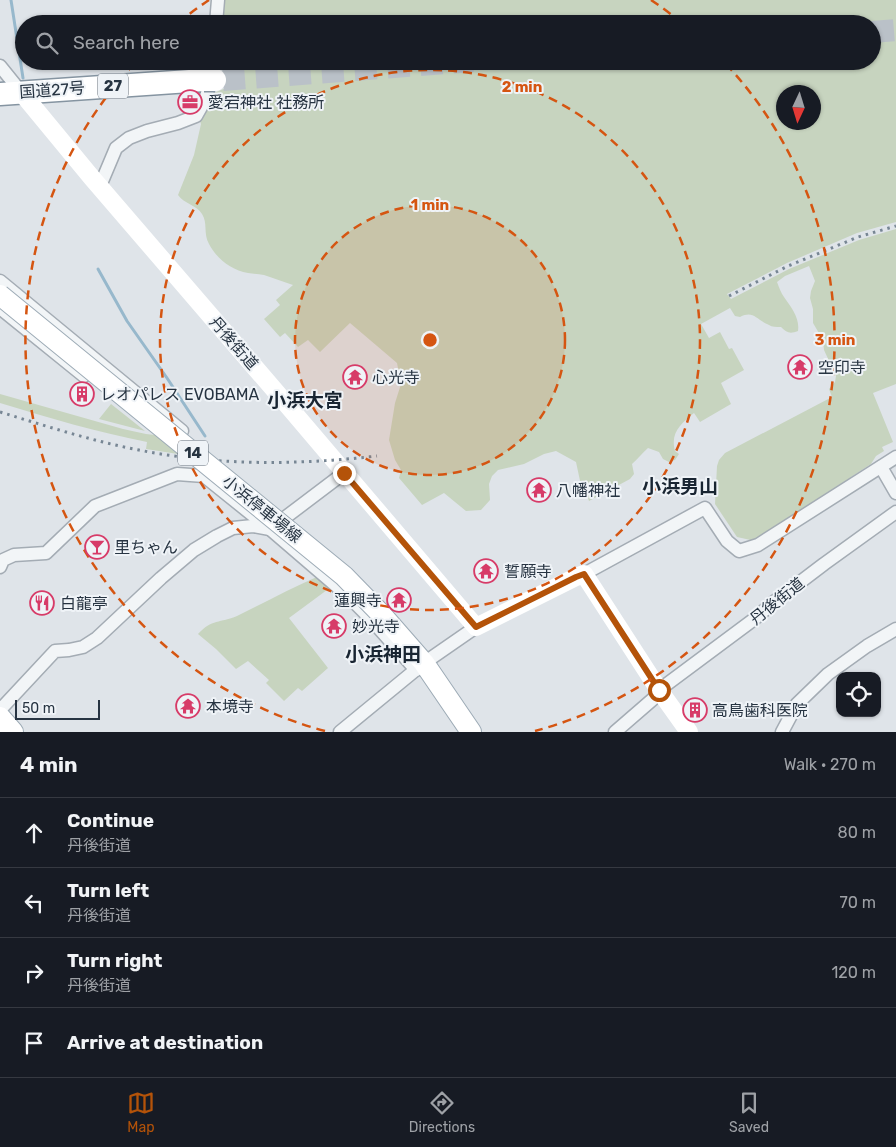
<!DOCTYPE html>
<meta charset="utf-8">
<style>
:root{--surface:#171b24;--page:#20242c;--text:#f1f3f6;--muted:#9ea1a6;--line:#363941;--accent:#b45309}
body{margin:0;font-family:Rubik,"Noto Sans JP",sans-serif;background:var(--page);color:var(--text)}
.controls{position:absolute;right:15px;bottom:15px;display:grid;overflow:hidden;border-radius:10px;box-shadow:0 1px 4px #0004}
.controls button{width:45px;height:45px;display:grid;place-items:center;padding:0;border:0;border-bottom:1px solid var(--line);background:var(--surface);color:var(--text);font:25px sans-serif}
.compass{position:absolute;left:776px;top:85px;width:45px;height:45px;border-radius:50%;background:var(--surface);box-shadow:0 1px 4px #0004;rotate:184deg}
.scale{position:absolute;left:15px;bottom:12px;width:85px;box-sizing:border-box;padding-left:5px;border:2px solid #273442;border-top:0;font-size:14px;line-height:18px;white-space:nowrap;color:#273442;-webkit-text-stroke:4px #eff3f7;paint-order:stroke}
.stop{position:absolute;width:15px;height:15px;margin:-11px;border:4px solid #b45309;border-radius:50%;background:#fff}
.stop.end{background:#b45309;border-color:#fff;box-shadow:0 1px 5px #0008}
.list{margin:0;padding:0;list-style:none}
h2{display:flex;justify-content:space-between;align-items:center;height:65px;margin:0;padding:0 20px;font-size:21px}
h2 small{font-size:16px;font-weight:400;color:var(--muted)}
.list li{display:grid;grid-template-columns:32px 1fr auto;gap:15px;align-items:center;box-sizing:border-box;height:70px;padding:0 20px;border-top:1px solid var(--line)}
.list b{display:block;font-size:19px;white-space:nowrap}
.list p{margin:0;font-size:16px;white-space:nowrap;color:var(--muted)}
.list em{font-size:16px;font-style:normal;color:var(--muted)}
.icon{flex:none;width:28px;height:28px;fill:none;stroke:currentColor;stroke-width:2;stroke-linecap:round;stroke-linejoin:round}
.map{position:relative;flex:none;width:896px;height:732px;overflow:hidden}
.search{position:absolute;background:var(--surface);box-shadow:0 1px 4px #0004;left:15px;right:15px;top:15px;height:55px;display:flex;align-items:center;gap:12px;box-sizing:border-box;padding:0 18px;border-radius:28px;color:var(--muted);font-size:19px}
.sheet{height:345px;background:var(--surface)}
nav{display:flex;justify-content:space-around;align-items:center;box-sizing:border-box;height:70px;border-top:1px solid var(--line);background:var(--surface);font-size:14px;color:var(--muted)}
nav a{display:grid;justify-items:center;gap:2px}
nav .on{color:var(--accent)}
.map>svg:first-child{display:block}
.green{fill:#c7d4bf;fill-rule:evenodd}
.lines{fill:none;stroke-linecap:round;stroke-linejoin:round}
.stream{stroke:#97b8cc;stroke-width:3}
.highway-tunnel{stroke:#bac1c8;stroke-width:22;stroke-dasharray:22 11;stroke-linecap:butt}
.street-casing{stroke:#a4acb4;stroke-width:15}
.primary-casing{stroke:#9dabb6;stroke-width:22}
.highway-casing{stroke:#8594a1;stroke-width:25}
.street{stroke:#f2f5f7;stroke-width:12}
.secondary{stroke:#fff;stroke-width:18}
.primary{stroke:#fff;stroke-width:20}
.highway{stroke:#fff;stroke-width:22}
.rail{stroke:#778694;stroke-width:3;stroke-dasharray:2.5 5;stroke-linecap:butt}
.primary-bridge-casing{stroke:#9dabb6;stroke-width:22;stroke-linecap:butt}
.highway-bridge-casing{stroke:#8594a1;stroke-width:25;stroke-linecap:butt}
.primary-bridge{stroke:#fff;stroke-width:20}
.highway-bridge{stroke:#fff;stroke-width:22}
.route{stroke:#b45309;stroke-width:6}
.ring{fill:none;stroke:#d55511;stroke-width:2.5;stroke-dasharray:9 6}
.labels{text-anchor:middle;dominant-baseline:central;stroke-width:4;stroke-linejoin:round;paint-order:stroke}
.shield{fill:#eff3f7;stroke:#636d78;stroke-width:1}
.shield-label{font-size:15px;font-weight:bold;fill:#273442}
.street-label{font-size:16px;fill:#273442;stroke:#eff3f7}
.poi-label{font-size:16px;fill:#273442;stroke:#eff3f7;text-anchor:start}
.quarter-label{font-size:19px;font-weight:bold;fill:#192532;stroke:#eff3f7}
.centre{fill:#d55511;stroke:#eff3f7;stroke-width:2.5}
.ring-label{font-size:15px;text-anchor:middle;font-weight:bold;fill:#d55511;stroke:#eff3f7;stroke-width:4;stroke-linejoin:round;paint-order:stroke}
</style>
<div class="map">
<svg width="896" height="732" viewBox="0 0 896 732">
<rect width="100%" height="100%" fill="#dfe4e9"/>
<g class="green">
<path d="M224 0H896V222L857 233 787 263 727 294 731 299 789 269 859 240 896 229V384L873 393 893 442 882 447 884 451 876 456 871 464 851 477 849 480 755 541 737 537 715 504 717 466 719 460 725 453 832 397 829 389 835 382 836 376 824 350 823 340 813 323V309L810 298 811 291 815 281 809 266 785 276 777 282C779 287 781 293 784 297 791 307 800 318 798 331 790 334 787 333 781 327 776 327 772 327 769 325 756 320 754 310 740 317L735 316 730 308 701 324 709 338 720 332 729 349 732 348 744 370 721 383 731 404 700 422 694 413C681 424 670 432 675 451L679 454 675 460 669 462 663 459 659 452 648 448C642 453 638 459 632 464L634 474 630 479 589 501 586 492 582 490 576 462 556 451 544 454 524 464 498 470 492 476 489 484 490 500 481 510 466 511 444 493 422 505 399 478 401 470 395 460 389 440 395 403 401 384 397 363 350 323 320 352 308 340 298 347 285 333 280 337 264 319 280 305 276 300 293 285C283 282 274 278 264 275 259 274 253 274 248 273 231 270 217 259 209 244 203 233 208 223 202 214 197 205 184 204 178 195L194 155 201 124 199 118 211 94 226 88V67L218 63V61H872V24H221ZM784 92H814V122H784Z"/>
<path d="M0 394 123 429 146 434 155 435 178 454 146 449 147 442C97 432 49 418 0 403Z"/>
<path d="M111 404 145 431 99 419Z"/>
<path d="M319 576 331 587 289 618 328 668 302 691 298 688 284 701 266 683 269 680 248 661 236 669 216 649 198 634C212 619 220 623 237 616 264 603 291 588 319 576Z"/>
</g>
<g class="lines">
<g class="stream">
<path d="M11 0 23 78"/>
<path d="M98 269 127 321 167 378 205 436"/>
</g>
<g class="highway-tunnel">
<path d="M872 32 896 30"/>
<path d="M223 80 473 61"/>
</g>
<g class="street-casing">
<g id="street">
<path d="M216 24 218 0"/>
<path d="M0 66 21 92"/>
<path d="M100 186 116 148 129 138 147 131 178 123 196 116 205 100 208 90 212 61"/>
<path d="M0 281 182 431 166 429"/>
<path d="M0 308 84 376"/>
<path d="M881 467 896 493"/>
<path d="M0 567 3 560 14 555 46 553 95 506 177 474 204 476 270 529 348 596 368 616 416 670"/>
<path d="M584 574 705 508 727 541 739 551 758 545 896 457"/>
<path d="M659 690 753 620 774 602 824 564 896 512"/>
<path d="M0 710 55 651 69 650 83 647 97 638 161 578 194 550 217 536 233 528 253 526 270 529 344 473"/>
<path d="M340 732 424 663 476 627"/>
<path d="M615 732 660 693"/>
<path d="M782 732 797 704 828 674 867 646 896 629"/>
</g>
</g>
<g class="primary-casing">
<g id="primary">
<path d="M382 615 424 663 471 732"/>
<path d="M0 717 13 732"/>
</g>
</g>
<g class="highway-casing">
<path id="highway" d="M0 94 204 80"/>
</g>
<use href="#street" class="street"/>
<path class="secondary" d="M21 92 92 178 277 393 476 627 576 577 584 574 659 690 689 732"/>
<use href="#primary" class="primary"/>
<use href="#highway" class="highway"/>
<g class="rail">
<path d="M729 296 788 266 858 237 896 226"/>
<path d="M0 412C46 426 92 441 139 450 218 466 298 465 377 456"/>
</g>
<g class="primary-bridge-casing">
<path id="primary-bridge" d="M0 295 344 576 382 615"/>
</g>
<g class="highway-bridge-casing">
<path id="highway-bridge" d="M204 80H215"/>
</g>
<use href="#primary-bridge" class="primary-bridge"/>
<use href="#highway-bridge" class="highway-bridge"/>
</g>
<g class="lines">
<path class="route" d="M344 473 476 627 576 577 584 574 659 690"/>
</g>
<circle cx="430" cy="340" r="135" fill="#d55511" fill-opacity=".12"/>
<g class="ring">
<circle cx="430" cy="340" r="135"/>
<circle cx="430" cy="340" r="270"/>
<path d="M325 731A405 405 0 0 1 134 64M178 23A405 405 0 0 1 209 0M651 0A405 405 0 0 1 682 23M726 64A405 405 0 0 1 535 731"/>
</g>
<defs>
<g id="office-ring" transform="scale(1.25)"><circle r="9.5" fill="#eff3f7" stroke="#d73b68" stroke-width="1.5"/><path d="M-6-3h4V-5.5h4V-3h4V5H-6ZM-1-4.5V-3h2v-1.5ZM-6 0V1H6V0Z" fill="#d73b68"/></g>
<g id="temple-ring" transform="scale(1.25)"><circle r="9.5" fill="#eff3f7" stroke="#d73b68" stroke-width="1.5"/><path d="M0-6L5-2H3V0L6.5 2.5H4V6H1.5V3h-3V6H-4V2.5H-6.5L-3 0V-2H-5Z" fill="#d73b68"/></g>
<g id="building-ring" transform="scale(1.25)"><circle r="9.5" fill="#eff3f7" stroke="#d73b68" stroke-width="1.5"/><path d="M-4-6H4V6H1V3H-1V6H-4ZM-2.5-4.3h1.7v1.8h-1.7ZM.8-4.3h1.7v1.8H.8ZM-2.5-1h1.7V.8h-1.7ZM.8-1h1.7V.8H.8Z" fill="#d73b68"/></g>
<g id="bar-ring" transform="scale(1.25)"><circle r="9.5" fill="#eff3f7" stroke="#d73b68" stroke-width="1.5"/><path d="M-6-5H6L.8 .8V4.5H3.5V6h-7V4.5H-.8V.8Z" fill="#d73b68"/></g>
<g id="restaurant-ring" transform="scale(1.25)"><circle r="9.5" fill="#eff3f7" stroke="#d73b68" stroke-width="1.5"/><path d="M-5-6h1v4h1v-4h1v4h1v-4h1v5L-1.5 .5V6h-2V.5L-5-1ZM5-6V6H3V1.5H1.5Q1.5-4 5-6Z" fill="#d73b68"/></g>
</defs>
<g fill-rule="evenodd">
<use href="#office-ring" x="190" y="102"/>
<use href="#temple-ring" x="800" y="367"/>
<use href="#temple-ring" x="355" y="377"/>
<use href="#building-ring" x="82" y="394"/>
<use href="#temple-ring" x="539" y="490"/>
<use href="#bar-ring" x="97" y="547"/>
<use href="#temple-ring" x="486" y="571"/>
<use href="#temple-ring" x="399" y="600"/>
<use href="#restaurant-ring" x="42" y="603"/>
<use href="#temple-ring" x="334" y="626"/>
<use href="#temple-ring" x="188" y="706"/>
<use href="#building-ring" x="695" y="710"/>
</g>
<g class="labels">
<g class="shield">
<rect x="98" y="73.5" width="30" height="25" rx="4"/>
<rect x="178" y="440.5" width="30" height="25" rx="4"/>
</g>
<g class="shield-label">
<text x="113" y="86">27</text>
<text x="193" y="453">14</text>
</g>
<g class="street-label">
<text transform="translate(52 90) rotate(-4)">国道27号</text>
<text transform="translate(234 343) rotate(49)">丹後街道</text>
<text transform="translate(262 509) rotate(39)">小浜停車場線</text>
<text transform="translate(777 601) rotate(-39)">丹後街道</text>
</g>
<g class="poi-label">
<text x="208" y="102">愛宕神社 社務所</text>
<text x="818" y="367">空印寺</text>
<text x="372" y="377">心光寺</text>
<text x="100" y="394">レオパレス EVOBAMA</text>
<text x="556" y="490">八幡神社</text>
<text x="114" y="547">里ちゃん</text>
<text x="504" y="571">誓願寺</text>
<text x="382" y="600" text-anchor="end">蓮興寺</text>
<text x="60" y="603">白龍亭</text>
<text x="352" y="626">妙光寺</text>
<text x="206" y="706">本境寺</text>
<text x="712" y="710">高鳥歯科医院</text>
</g>
<g class="quarter-label">
<text x="305" y="400">小浜大宮</text>
<text x="680" y="486">小浜男山</text>
<text x="383" y="654">小浜神田</text>
</g>
</g>
<circle cx="430" cy="340" r="8" class="centre"/>
<g class="ring-label">
<text x="522" y="92">2 min</text>
<text x="430" y="210">1 min</text>
<text x="835" y="345">3 min</text>
</g>
</svg>
<div class="controls">
<button><svg class="icon" aria-label="locate" viewBox="0 0 24 24"><circle cx="12" cy="12" r="6"/><path d="M12 2v4M12 18v4M2 12h4M18 12h4"/></svg></button>
</div>
<svg class="compass" viewBox="-18 -18 36 36"><path d="M0-13l5 13h-10z" fill="#e53935"/><path d="M0 13l5-13h-10z" fill="#9ea1a6"/></svg>
<div class="scale">50 m</div>
<div class="stop" style="left:659px;top:690px"></div>
<div class="stop end" style="left:344px;top:473px"></div>
<div class="search"><svg class="icon" aria-label="search" viewBox="0 0 24 24"><circle cx="10" cy="10" r="6"/><path d="M15 15l6 6"/></svg>Search here</div>
</div>
<section class="sheet">
<h2>4 min<small>Walk · 270 m</small></h2>
<ul class="list">
<li><svg class="icon" aria-label="ahead" viewBox="0 0 24 24"><path d="M12 20V5M6 11l6-6 6 6"/></svg><div><b>Continue</b><p>丹後街道</p></div><em>80 m</em></li>
<li><svg class="icon" aria-label="left" viewBox="0 0 24 24"><path d="M17 20v-9H6M10 6l-5 5 5 5"/></svg><div><b>Turn left</b><p>丹後街道</p></div><em>70 m</em></li>
<li><svg class="icon" aria-label="right" viewBox="0 0 24 24"><path d="M7 20v-9h11M14 6l5 5-5 5"/></svg><div><b>Turn right</b><p>丹後街道</p></div><em>120 m</em></li>
<li><svg class="icon" aria-label="arrive" viewBox="0 0 24 24"><path d="M6 21V4h12l-3 4 3 4H6"/></svg><div><b>Arrive at destination</b></div></li>
</ul>
</section>
<nav>
<a class="on"><svg class="icon" aria-label="map" viewBox="0 0 24 24"><path d="M3 6l6-2 6 2 6-2v14l-6 2-6-2-6 2zM9 4v14M15 6v14"/></svg>Map</a>
<a><svg class="icon" aria-label="directions" viewBox="0 0 24 24"><path d="M12 3l9 9-9 9-9-9zM9 14v-3h6M13 9l2 2-2 2"/></svg>Directions</a>
<a><svg class="icon" aria-label="saved" viewBox="0 0 24 24"><path d="M7 4h10v16l-5-4-5 4z"/></svg>Saved</a>
</nav>
